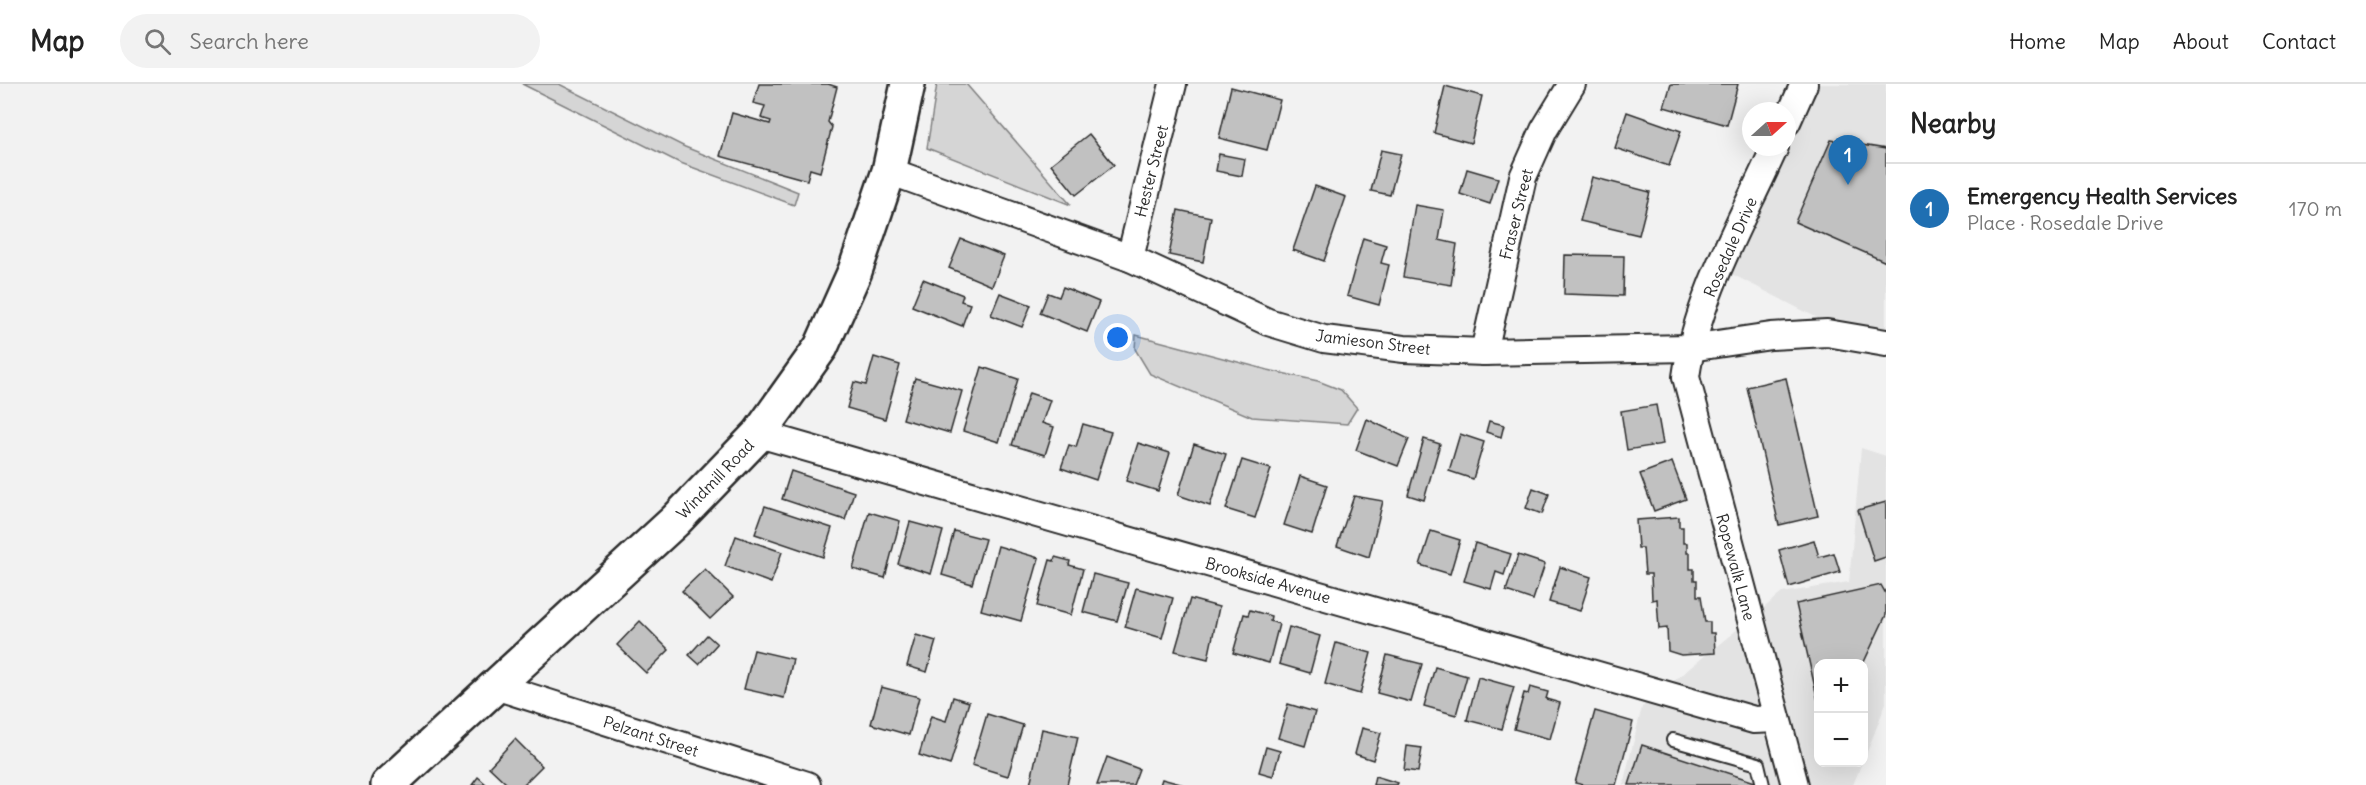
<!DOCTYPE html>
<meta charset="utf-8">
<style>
:root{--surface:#fff;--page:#f2f2f2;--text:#222;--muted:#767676;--line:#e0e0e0;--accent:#1f6fb2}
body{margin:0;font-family:Delius,sans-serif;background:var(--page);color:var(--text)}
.controls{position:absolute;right:18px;bottom:18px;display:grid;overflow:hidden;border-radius:12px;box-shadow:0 6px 24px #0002}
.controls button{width:54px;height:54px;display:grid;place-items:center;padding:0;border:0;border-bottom:2px solid var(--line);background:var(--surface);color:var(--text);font:30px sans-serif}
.compass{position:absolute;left:1742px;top:18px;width:54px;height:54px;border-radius:50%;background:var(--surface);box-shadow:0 6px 24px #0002;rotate:69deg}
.you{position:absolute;left:1118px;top:254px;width:21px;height:21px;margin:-15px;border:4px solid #fff;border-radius:50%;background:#1a73e8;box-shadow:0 0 0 9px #1a73e833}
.badge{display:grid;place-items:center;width:39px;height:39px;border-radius:50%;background:var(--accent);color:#fff;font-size:20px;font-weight:700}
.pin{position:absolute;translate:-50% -50px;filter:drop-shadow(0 2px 3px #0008)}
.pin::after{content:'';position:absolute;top:32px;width:21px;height:18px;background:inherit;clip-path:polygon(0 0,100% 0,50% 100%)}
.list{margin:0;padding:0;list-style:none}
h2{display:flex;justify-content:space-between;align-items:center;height:78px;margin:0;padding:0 24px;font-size:26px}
h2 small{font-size:20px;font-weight:400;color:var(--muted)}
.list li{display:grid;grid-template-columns:39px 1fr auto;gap:18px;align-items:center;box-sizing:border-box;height:90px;padding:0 24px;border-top:2px solid var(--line)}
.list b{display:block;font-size:22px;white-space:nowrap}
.list p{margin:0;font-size:20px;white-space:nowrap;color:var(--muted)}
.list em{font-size:20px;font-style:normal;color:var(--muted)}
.icon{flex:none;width:33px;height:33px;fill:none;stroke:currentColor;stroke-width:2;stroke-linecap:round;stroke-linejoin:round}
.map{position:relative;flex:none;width:1886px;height:701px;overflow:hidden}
header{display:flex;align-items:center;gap:36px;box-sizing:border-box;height:84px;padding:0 30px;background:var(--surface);border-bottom:2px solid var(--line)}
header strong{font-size:28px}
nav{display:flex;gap:33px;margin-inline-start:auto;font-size:21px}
.search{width:420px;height:54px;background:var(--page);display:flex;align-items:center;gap:15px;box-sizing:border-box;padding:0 21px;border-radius:33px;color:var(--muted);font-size:22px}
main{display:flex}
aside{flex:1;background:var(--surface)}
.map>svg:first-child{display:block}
.built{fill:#e3e3e3}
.green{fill:#d5d5d5;stroke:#808080;stroke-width:1.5}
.building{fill:#c1c1c1;stroke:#2b2b2b;stroke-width:1.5}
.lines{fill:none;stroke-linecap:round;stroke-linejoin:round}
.lane-casing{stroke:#2b2b2b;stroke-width:16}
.street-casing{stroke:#2b2b2b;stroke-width:30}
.secondary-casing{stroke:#2b2b2b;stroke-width:38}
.lane{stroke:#fff;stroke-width:12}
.street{stroke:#fff;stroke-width:26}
.secondary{stroke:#fff;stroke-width:33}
.labels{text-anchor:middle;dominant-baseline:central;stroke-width:5;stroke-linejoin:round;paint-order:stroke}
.street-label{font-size:16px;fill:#2b2b2b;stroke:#fff}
</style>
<header>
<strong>Map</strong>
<div class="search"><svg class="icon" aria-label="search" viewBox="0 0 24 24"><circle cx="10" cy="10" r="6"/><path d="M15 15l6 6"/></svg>Search here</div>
<nav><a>Home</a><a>Map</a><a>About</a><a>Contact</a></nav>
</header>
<main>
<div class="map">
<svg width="1886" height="701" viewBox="0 0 1886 701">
<rect width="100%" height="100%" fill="#f2f2f2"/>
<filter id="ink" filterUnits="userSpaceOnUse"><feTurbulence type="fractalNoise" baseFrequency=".0167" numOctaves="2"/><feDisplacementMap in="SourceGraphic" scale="12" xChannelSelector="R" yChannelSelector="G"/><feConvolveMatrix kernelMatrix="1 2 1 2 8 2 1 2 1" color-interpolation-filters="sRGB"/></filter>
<g filter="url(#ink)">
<g class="built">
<path d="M1804 0H1886V269L1714 181 1787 63V34Z"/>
<path d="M1861 364 1886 372V619L1864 676V580H1818V678L1862 679 1853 701H1623L1642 623 1782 509 1849 498Z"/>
</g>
<g class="green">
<path d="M522 0H559L685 63 798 108 794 121 678 78Z"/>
<path d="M937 0H966L1071 121 927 64Z"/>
<path d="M1136 251 1268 286 1318 297 1341 306 1357 324 1347 340 1252 333 1150 290 1135 265Z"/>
</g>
<g class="building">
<path d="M759 0H828L837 3 828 38 832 43 820 88 810 85 807 96 720 72 732 29 770 40 771 37 761 34 765 22 753 19Z"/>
<path d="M1671 0H1738L1727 41 1664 23Z"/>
<path d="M1445 2 1482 12 1471 59 1434 49Z"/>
<path d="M1231 3 1280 16 1267 66 1219 54Z"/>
<path d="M1627 28 1681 47 1669 82 1615 64Z"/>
<path d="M1089 50 1114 81 1076 111 1051 80Z"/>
<path d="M1831 56 1886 65V178L1795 138Z"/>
<path d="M1381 66 1401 70 1390 111 1371 107Z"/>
<path d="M1219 70 1245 75 1242 92 1216 87Z"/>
<path d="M1467 85 1498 94 1490 120 1460 110Z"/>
<path d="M1592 93 1650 108 1639 151 1580 137Z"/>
<path d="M1315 102 1346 113 1324 177 1293 166Z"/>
<path d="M1415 121 1444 126 1439 156 1457 160 1451 201 1403 193Z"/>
<path d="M1178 126 1211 133 1203 178 1169 171Z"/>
<path d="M1363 154 1386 161 1381 179 1389 181 1379 221 1347 212Z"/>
<path d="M961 155 1004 172 992 202 949 184Z"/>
<path d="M1565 171 1624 172 1623 212 1564 210Z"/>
<path d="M923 195 963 211 961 217 970 220 962 242 912 222Z"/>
<path d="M1063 203 1099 218 1087 248 1040 229 1048 209 1059 213Z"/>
<path d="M1000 209 1031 221 1022 243 991 231Z"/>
<path d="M874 273 900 281 885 335 847 324 854 298 866 301Z"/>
<path d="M982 283 1018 295 999 358 963 347Z"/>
<path d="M915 294 962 307 950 349 903 335Z"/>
<path d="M1786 294 1818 432 1779 441 1747 303Z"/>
<path d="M1029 309 1050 316 1042 339 1054 343 1045 371 1012 361Z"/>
<path d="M1656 321 1663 360 1627 366 1621 327Z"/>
<path d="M1367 335 1409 355 1398 382 1356 366Z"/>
<path d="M1489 337 1504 341 1501 353 1486 348Z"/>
<path d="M1083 340 1111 348 1096 396 1061 384 1069 361 1076 363Z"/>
<path d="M1460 350 1484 358 1473 395 1449 387Z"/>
<path d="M1424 355 1440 360 1424 416 1408 411Z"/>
<path d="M1138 359 1170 369 1158 407 1126 397Z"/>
<path d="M1194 360 1226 370 1210 422 1178 411Z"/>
<path d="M1242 376 1271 385 1255 434 1226 425Z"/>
<path d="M1672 378 1686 415 1654 427 1640 390Z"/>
<path d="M791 387 854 408 845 436 782 415Z"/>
<path d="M1300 392 1327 401 1312 450 1284 441Z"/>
<path d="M1533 404 1549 410 1542 430 1526 424Z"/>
<path d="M1354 412 1383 417 1369 473 1337 462Z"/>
<path d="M1886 418V473L1874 477 1858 426Z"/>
<path d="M765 422 832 444 823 473 755 450Z"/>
<path d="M869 428 900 437 885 494 853 485Z"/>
<path d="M1679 433V443H1683V459H1687V469H1690V485H1694V496H1697V512H1701L1705 538H1710V549H1714L1715 569 1681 571 1668 567 1667 544 1659 545 1657 515 1652 516 1651 490H1645L1643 464H1638L1636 436Z"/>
<path d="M910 438 943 447 931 490 898 480Z"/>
<path d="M954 447 985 455 972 500 942 491Z"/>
<path d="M1431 447 1460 456 1450 490 1420 481Z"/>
<path d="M736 452 782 468 771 499 725 482Z"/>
<path d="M1814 456 1819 473 1834 469 1840 488 1789 503 1779 466Z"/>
<path d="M1475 459 1511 470 1504 491 1496 488 1491 505 1464 497Z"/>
<path d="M998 462 1039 474 1021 537 981 526Z"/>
<path d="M1518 471 1545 480 1533 516 1506 507Z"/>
<path d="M1055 473 1070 477 1069 481 1083 485 1071 531 1037 522 1050 476 1054 477Z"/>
<path d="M1560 483 1591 493 1580 527 1549 518Z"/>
<path d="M705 485 733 513 710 535 682 507Z"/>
<path d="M1093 490 1128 499 1117 537 1083 528Z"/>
<path d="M1881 501 1886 510V531L1863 580H1818V617L1796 520Z"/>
<path d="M1136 504 1173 514 1162 554 1125 543Z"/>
<path d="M1190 515 1219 523 1208 575 1175 567Z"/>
<path d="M1250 526 1271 532 1270 537 1279 540 1269 579 1233 569 1244 530 1248 531Z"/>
<path d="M640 537 669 566 646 589 617 561Z"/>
<path d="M1289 543 1320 552 1310 589 1279 580Z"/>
<path d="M707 551 717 560 699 580 689 571Z"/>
<path d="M916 551 936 557 927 588 907 582Z"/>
<path d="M1336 559 1371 569 1360 610 1325 600Z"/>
<path d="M754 566 793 575 784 614 744 605Z"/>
<path d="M1387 571 1422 580 1411 618 1377 609Z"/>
<path d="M1435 583 1467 592 1456 631 1424 622Z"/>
<path d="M1478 593 1514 603 1502 645 1467 636Z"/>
<path d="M881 603 919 613 909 651 871 640Z"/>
<path d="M1530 603 1548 608 1546 615 1560 619 1550 655 1514 645 1524 609 1528 610Z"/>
<path d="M953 613 969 618 950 681 919 671 931 632 946 637Z"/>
<path d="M1288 620 1315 628 1305 662 1278 654Z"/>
<path d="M1595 627 1633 638 1616 701H1584L1575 699Z"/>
<path d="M987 630 1023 641 1008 692 972 681Z"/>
<path d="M1362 644 1381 649 1373 676 1355 670Z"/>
<path d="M1042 645 1078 653 1067 701H1030Z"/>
<path d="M515 655 542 682 523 701H508L489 683Z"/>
<path d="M1642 661 1755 698 1754 701H1629Z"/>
<path d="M1407 662 1422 664 1418 688 1404 686Z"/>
<path d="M1266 663 1280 667 1273 692 1259 688Z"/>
<path d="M1107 673 1139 685 1133 701H1097Z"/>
<path d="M1375 692 1398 699 1397 701H1373Z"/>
<path d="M478 693 487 701H472Z"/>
<path d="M1162 695 1184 701H1160Z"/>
</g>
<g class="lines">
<g class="lane-casing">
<path id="lane" d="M1673 656 1758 680 1763 701"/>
</g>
<g class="street-casing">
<g id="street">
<path d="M1787 38 1804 0"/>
<path d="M1775 63C1742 137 1697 212 1686 293L1795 701"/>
<path d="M889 87 1130 174 1268 238 1324 255 1404 265 1484 268 1690 264 1771 252 1827 249 1886 259"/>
<path d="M1130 174 1173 0"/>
<path d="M1484 268 1523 93 1544 46 1572 0"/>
<path d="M759 350 1754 636 1777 635"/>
<path d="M495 602 807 701"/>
</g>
</g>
<g class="secondary-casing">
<path id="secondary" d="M388 701 675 437 759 350 821 263 855 187 889 87 908 0"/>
</g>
<use href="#lane" class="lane"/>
<use href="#street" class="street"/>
<use href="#secondary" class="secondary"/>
</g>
</g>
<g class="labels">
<g class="street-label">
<text transform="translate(1151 87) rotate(-76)">Hester Street</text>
<text transform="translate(1516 130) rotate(-76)">Fraser Street</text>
<text transform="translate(1730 163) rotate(-66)">Rosedale Drive</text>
<text transform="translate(1373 258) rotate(7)">Jamieson Street</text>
<text transform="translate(715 395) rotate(-46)">Windmill Road</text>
<text transform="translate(1736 483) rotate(75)">Ropewalk Lane</text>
<text transform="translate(1268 496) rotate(16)">Brookside Avenue</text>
<text transform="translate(651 652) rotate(18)">Pelzant Street</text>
</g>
</g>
</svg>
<div class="controls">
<button>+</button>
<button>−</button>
</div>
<svg class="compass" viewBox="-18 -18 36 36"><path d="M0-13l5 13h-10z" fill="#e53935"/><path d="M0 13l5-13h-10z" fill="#767676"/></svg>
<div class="you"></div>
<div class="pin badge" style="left:1848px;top:101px">1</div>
</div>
<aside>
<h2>Nearby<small></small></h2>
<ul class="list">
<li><span class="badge">1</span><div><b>Emergency Health Services</b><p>Place · Rosedale Drive</p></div><em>170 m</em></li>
</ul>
</aside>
</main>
